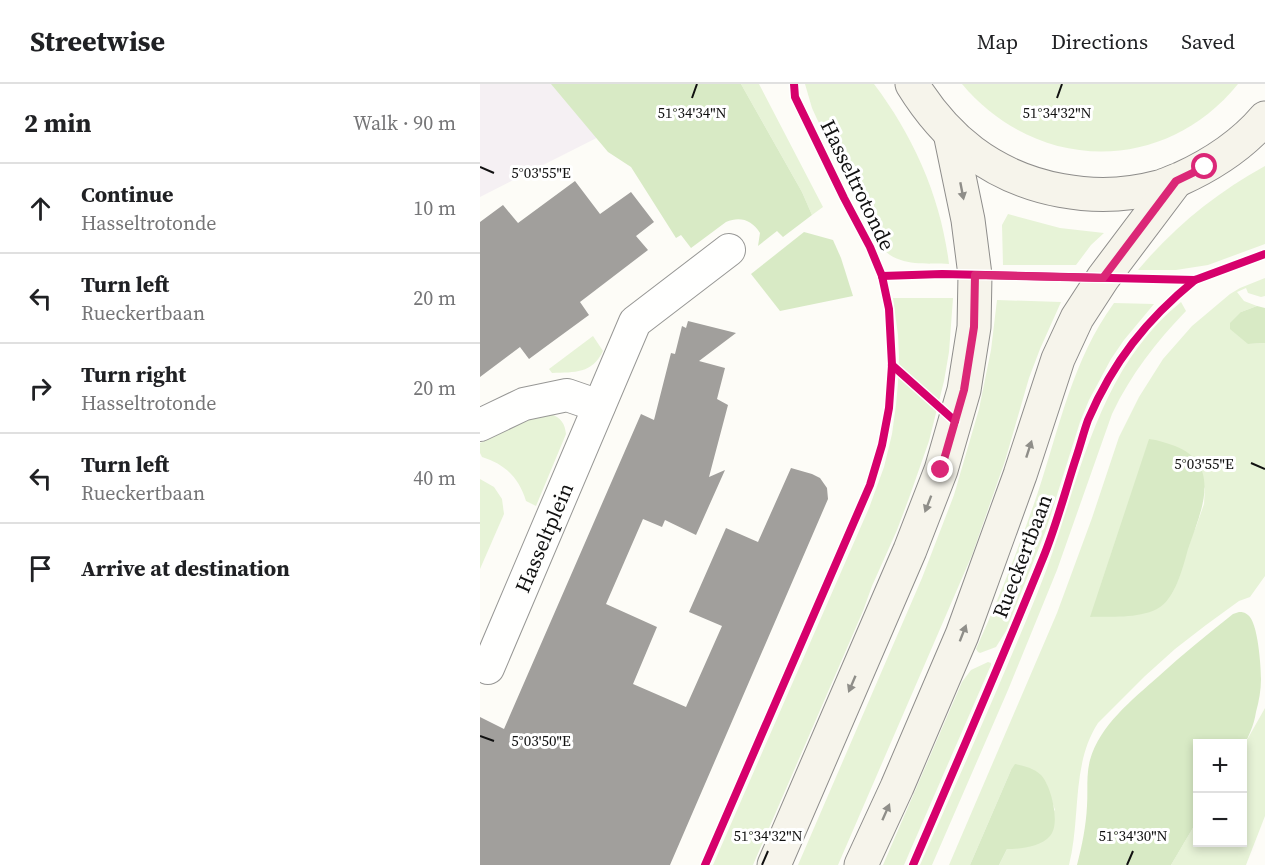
<!DOCTYPE html>
<meta charset="utf-8">
<style>
:root{--surface:#fff;--page:#f2f2f2;--text:#202124;--muted:#757577;--line:#e0e0e0}
body{margin:0;font-family:"Source Serif 4",serif;background:var(--page);color:var(--text)}
.controls{position:absolute;right:18px;bottom:18px;display:grid;overflow:hidden;border-radius:0px;box-shadow:0 3px 9px #0003}
.controls button{width:54px;height:54px;display:grid;place-items:center;padding:0;border:0;border-bottom:2px solid var(--line);background:var(--surface);color:var(--text);font:30px sans-serif}
.stop{position:absolute;width:18px;height:18px;margin:-14px;border:4px solid #db2777;border-radius:50%;background:#fff}
.stop.end{background:#db2777;border-color:#fff;box-shadow:0 2px 6px #0008}
.list{margin:0;padding:0;list-style:none}
h2{display:flex;justify-content:space-between;align-items:center;height:78px;margin:0;padding:0 24px;font-size:26px}
h2 small{font-size:20px;font-weight:400;color:var(--muted)}
.list li{display:grid;grid-template-columns:39px 1fr auto;gap:18px;align-items:center;box-sizing:border-box;height:90px;padding:0 24px;border-top:2px solid var(--line)}
.list b{display:block;font-size:22px;white-space:nowrap}
.list p{margin:0;font-size:20px;white-space:nowrap;color:var(--muted)}
.list em{font-size:20px;font-style:normal;color:var(--muted)}
.icon{flex:none;width:33px;height:33px;fill:none;stroke:currentColor;stroke-width:2;stroke-linecap:round;stroke-linejoin:round}
.map{position:relative;flex:none;width:785px;height:781px;overflow:hidden}
header{display:flex;align-items:center;gap:36px;box-sizing:border-box;height:84px;padding:0 30px;background:var(--surface);border-bottom:2px solid var(--line)}
header strong{font-size:28px}
nav{display:flex;gap:33px;margin-inline-start:auto;font-size:21px}
main{display:flex}
aside{flex:1;background:var(--surface)}
.map>svg:first-child{display:block}
.industrial{fill:#f5f0f3}
.green{fill:#e7f3d7;fill-rule:evenodd}
.forest{fill:#d8eac5}
.building{fill:#a19f9c}
.lines{fill:none;stroke-linecap:round;stroke-linejoin:round}
.minor-casing{stroke:#979795;stroke-width:34}
.secondary-casing{stroke:#8e8d8b;stroke-width:35}
.minor{stroke:#fffffe;stroke-width:32}
.secondary{stroke:#f6f4eb;stroke-width:33}
.cycleway-casing{stroke:#fff;stroke-width:11}
.cycleway{stroke:#d6006c;stroke-width:8}
.oneway{fill:#8f8e89}
.route{stroke:#db2777;stroke-width:8}
.ticks{fill:none;stroke:#111;stroke-width:2}
.labels{text-anchor:middle;dominant-baseline:central;stroke-width:6;stroke-linejoin:round;paint-order:stroke}
.street-label{font-size:21px;fill:#111;stroke:#fff}
.ticks-label{font-size:15px;text-anchor:middle;fill:#111;stroke:#fff;stroke-width:6;stroke-linejoin:round;paint-order:stroke}
</style>
<header>
<strong>Streetwise</strong>
<nav><a>Map</a><a>Directions</a><a>Saved</a></nav>
</header>
<main>
<aside>
<h2>2 min<small>Walk · 90 m</small></h2>
<ul class="list">
<li><svg class="icon" aria-label="ahead" viewBox="0 0 24 24"><path d="M12 20V5M6 11l6-6 6 6"/></svg><div><b>Continue</b><p>Hasseltrotonde</p></div><em>10 m</em></li>
<li><svg class="icon" aria-label="left" viewBox="0 0 24 24"><path d="M17 20v-9H6M10 6l-5 5 5 5"/></svg><div><b>Turn left</b><p>Rueckertbaan</p></div><em>20 m</em></li>
<li><svg class="icon" aria-label="right" viewBox="0 0 24 24"><path d="M7 20v-9h11M14 6l5 5-5 5"/></svg><div><b>Turn right</b><p>Hasseltrotonde</p></div><em>20 m</em></li>
<li><svg class="icon" aria-label="left" viewBox="0 0 24 24"><path d="M17 20v-9H6M10 6l-5 5 5 5"/></svg><div><b>Turn left</b><p>Rueckertbaan</p></div><em>40 m</em></li>
<li><svg class="icon" aria-label="arrive" viewBox="0 0 24 24"><path d="M6 21V4h12l-3 4 3 4H6"/></svg><div><b>Arrive at destination</b></div></li>
</ul>
</aside>
<div class="map">
<svg width="785" height="781" viewBox="0 0 785 781">
<rect width="100%" height="100%" fill="#fdfcf7"/>
<path class="industrial" d="M0 0H129L166 29 0 113Z"/>
<g class="green">
<path d="M261 0H279L343 123 332 131 322 108Z"/>
<path d="M325 0H394C434 53 461 114 469 180 450 179 427 182 410 171 393 159 384 128 375 110 363 85 350 60 337 35L332 24Z"/>
<path d="M482 0H758C684 91 557 89 482 0Z"/>
<path d="M785 82V160L728 181 696 186H658C694 143 736 109 785 82Z"/>
<path d="M528 130 580 144 624 149 611 161 596 181H523L522 141Z"/>
<path d="M785 194V212L781 213 768 209 766 204 757 208 764 217 777 222 761 228 768 260 785 259V492L770 513 759 517 726 541 695 565 665 592 618 639C591 680 601 735 589 781H519L527 765 575 726 566 699 531 686 490 781H469L577 529 612 434 639 353 659 313 683 275 712 242 750 210 760 204ZM725 403 724 420 716 443 678 524 653 531Z"/>
<path d="M413 214H473L469 268 464 297 449 357 429 414 417 446 392 502 383 527 273 781H233L389 424 404 383 412 350 416 321 418 299 419 273 418 251Z"/>
<path d="M517 216 581 218 560 265 549 294 525 377 492 471 358 781H318L442 494 474 411 499 325 511 266Z"/>
<path d="M701 218 706 227C676 258 651 290 632 330L577 486 528 606 452 781H440C480 691 520 601 557 510 599 408 611 291 701 218Z"/>
<path d="M634 219 674 220 644 256 631 275 609 316 600 338 566 446 526 547 516 563 500 569 498 568 496 565C519 514 540 461 558 408 580 342 592 277 634 219Z"/>
<path d="M113 252 123 267C112 290 95 288 72 289L69 285Z"/>
<path d="M70 330C81 333 85 340 86 350L56 422 46 417C39 394 25 380 2 373L0 369V359L59 331Z"/>
<path d="M0 395 14 403 22 415 24 430 0 485Z"/>
<path d="M508 578 511 579V581L424 781H403L482 598 491 586Z"/>
<path d="M785 624V732L766 781H691L717 737 718 758H762L763 663Z"/>
</g>
<g class="forest">
<path d="M71 0H261L322 108 332 131 303 153 297 147 278 162 280 149C272 136 260 132 246 138L211 164 201 151 196 154 151 83 128 68Z"/>
<path d="M324 148 353 156 361 174 373 212 300 227 271 190Z"/>
<path d="M777 222 785 224V259L768 260 750 245V239L761 228Z"/>
<path d="M669 355C678 356 686 359 695 362 744 381 720 430 708 465 703 483 695 516 677 525 657 535 631 532 610 533Z"/>
<path d="M759 528C763 528 764 528 768 531 778 538 781 582 781 595 781 606 779 617 776 628 774 641 769 652 763 663L762 660H718L717 737 691 781H597C602 762 606 742 607 722 608 707 606 691 610 676 620 641 652 616 679 592 703 570 728 550 753 530Z"/>
<path d="M535 680C544 682 554 684 561 691 571 701 581 740 570 752 561 763 540 765 527 765L519 781H490L531 686Z"/>
</g>
<g class="building">
<path d="M95 97 120 130 151 108 174 138 156 152 168 166 100 218 109 231 68 261 49 275 40 263 0 293V138L23 121 38 139Z"/>
<path d="M208 237 256 249 219 277 245 284 237 315 248 321 229 393 245 386 216 451 185 436 182 443 163 435 126 520 177 543 153 600 206 623 242 542 209 528 246 444 278 458 311 384 332 390 340 394 347 404 348 415 190 781H0V633L24 645 161 330 174 336 191 269 195 270 202 242 206 244Z"/>
</g>
<g class="lines">
<g class="minor-casing">
<g id="minor">
<path d="M0 341 44 320 87 311 119 322"/>
<path id="s1" d="M8 584 155 238 249 166"/>
</g>
</g>
<g class="secondary-casing">
<g id="secondary">
<path d="M432 0C448 26 467 49 492 68 544 107 616 120 679 103 686 101 694 97 700 95 733 80 762 61 785 34"/>
<path d="M294 781 430 466 461 386 484 306 494 243 495 191 488 136 470 49"/>
<path d="M381 781 417 703 482 551 540 391 578 275 597 234 623 194 696 97"/>
</g>
</g>
<use href="#minor" class="minor"/>
<use href="#secondary" class="secondary"/>
<g class="cycleway-casing">
<g id="cycleway">
<path d="M402 192 462 190 715 196 785 170"/>
<path d="M412 281 475 337"/>
<path d="M225 781 390 401 402 361 409 324 412 281 409 225 402 192 390 163 364 114 315 13 314 0"/>
<path d="M433 781C476 681 520 580 561 479 576 444 585 407 597 371 601 359 604 347 608 336 633 278 666 236 715 196"/>
</g>
</g>
<use href="#cycleway" class="cycleway"/>
</g>
<defs><path id="oneway-solid" d="M-6-.8H1V-3.2L6.5 0L1 3.2V.8H-6Z" transform="scale(1.5)"/></defs>
<g class="oneway">
<use href="#oneway-solid" transform="translate(482 107) rotate(79)"/>
<use href="#oneway-solid" transform="translate(549 365) rotate(-72)"/>
<use href="#oneway-solid" transform="translate(448 420) rotate(111)"/>
<use href="#oneway-solid" transform="translate(483 549) rotate(-69)"/>
<use href="#oneway-solid" transform="translate(372 600) rotate(113)"/>
<use href="#oneway-solid" transform="translate(406 728) rotate(-66)"/>
</g>
<g class="lines">
<path class="route" d="M461 386 484 306 494 243 495 191 623 194 696 97 725 83"/>
</g>
<path class="ticks" d="M212 14 217 0M577 14 582 0M0 83 14 89M771 379 785 385M0 652 14 657M282 781 288 767M647 781 653 767"/>
<g class="labels">
<g class="street-label">
<text transform="translate(378 101) rotate(64)">Hasseltrotonde</text>
<text stroke="none"><textPath href="#s1" startOffset="142">Hasseltplein</textPath></text>
<text transform="translate(542 472) rotate(-69)">Rueckertbaan</text>
</g>
</g>
<g class="ticks-label">
<text x="577" y="34">51°34'32"N</text>
<text x="212" y="34">51°34'34"N</text>
<text x="61" y="94">5°03'55"E</text>
<text x="724" y="385">5°03'55"E</text>
<text x="61" y="662">5°03'50"E</text>
<text x="288" y="757">51°34'32"N</text>
<text x="653" y="757">51°34'30"N</text>
</g>
</svg>
<div class="controls">
<button>+</button>
<button>−</button>
</div>
<div class="stop" style="left:725px;top:83px"></div>
<div class="stop end" style="left:461px;top:386px"></div>
</div>
</main>
